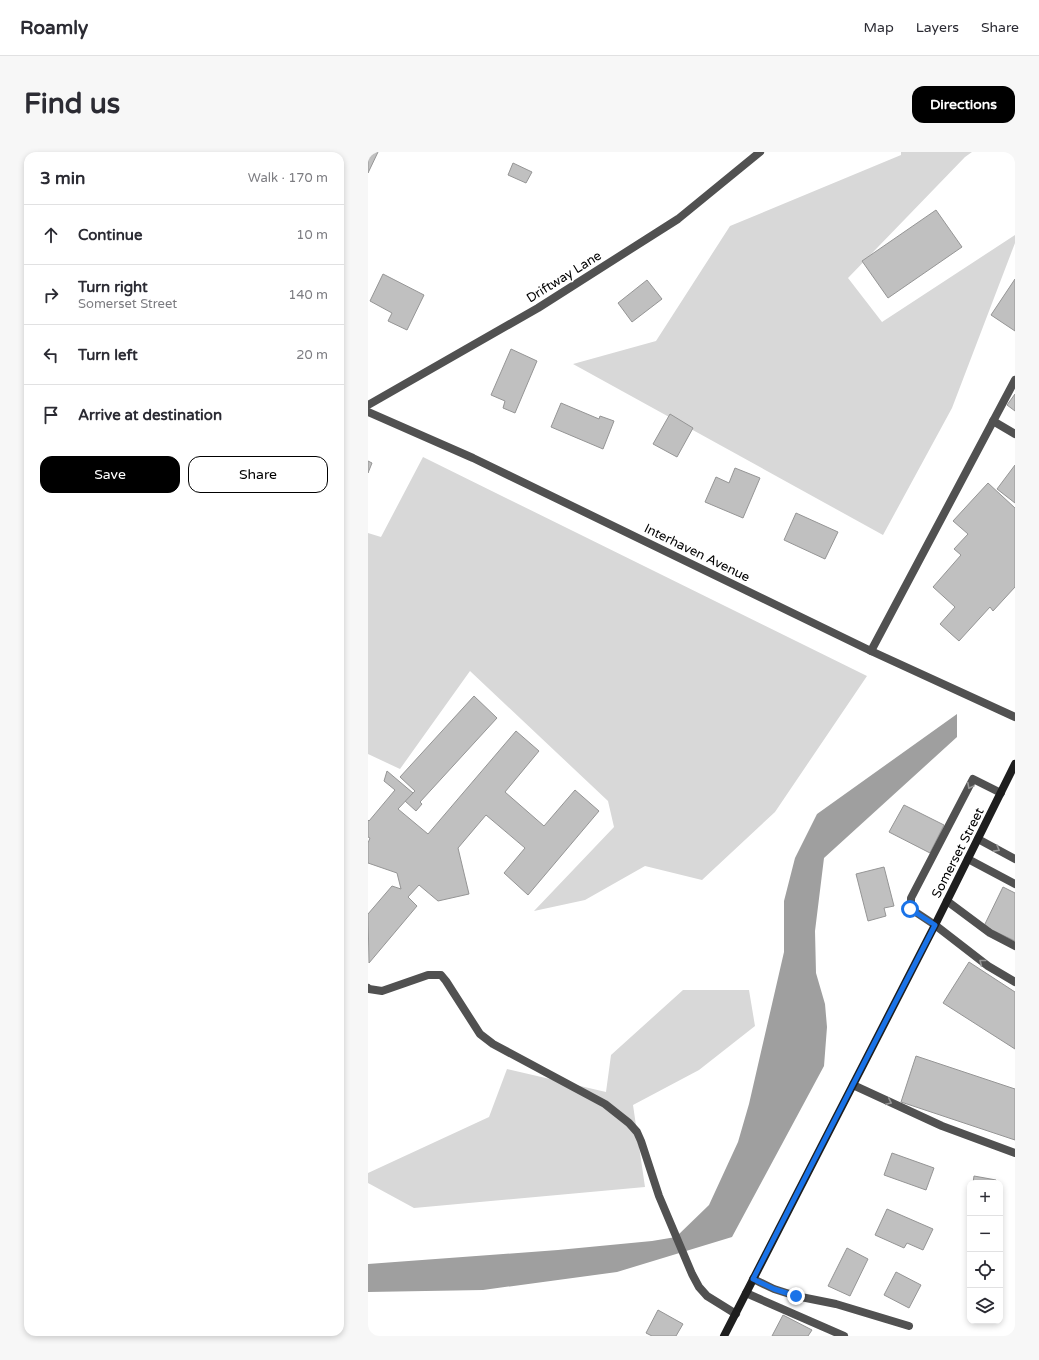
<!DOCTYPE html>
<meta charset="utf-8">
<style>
:root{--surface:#fff;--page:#f7f7f7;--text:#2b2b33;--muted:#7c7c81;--line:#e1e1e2;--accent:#000}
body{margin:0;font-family:"Varela Round",sans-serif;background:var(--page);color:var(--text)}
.controls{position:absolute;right:12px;bottom:12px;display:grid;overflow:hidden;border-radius:8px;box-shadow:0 2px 6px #0003}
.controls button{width:36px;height:36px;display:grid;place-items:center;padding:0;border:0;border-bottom:1px solid var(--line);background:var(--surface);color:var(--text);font:20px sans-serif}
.stop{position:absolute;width:12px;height:12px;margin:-9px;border:3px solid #1a73e8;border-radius:50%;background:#fff}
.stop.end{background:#1a73e8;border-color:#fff;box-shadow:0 1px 4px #0008}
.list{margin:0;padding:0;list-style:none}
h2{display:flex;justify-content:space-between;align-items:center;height:52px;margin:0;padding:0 16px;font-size:17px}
h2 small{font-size:13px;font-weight:400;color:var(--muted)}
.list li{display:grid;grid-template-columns:26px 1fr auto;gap:12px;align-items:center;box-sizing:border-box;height:60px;padding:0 16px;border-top:1px solid var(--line)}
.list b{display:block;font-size:15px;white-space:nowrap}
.list p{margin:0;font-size:13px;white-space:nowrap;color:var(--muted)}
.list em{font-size:13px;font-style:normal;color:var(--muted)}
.actions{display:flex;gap:8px;padding:12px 16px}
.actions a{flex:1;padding:9px 0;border:1px solid var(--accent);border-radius:12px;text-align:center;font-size:14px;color:var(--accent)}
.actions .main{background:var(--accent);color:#fff}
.icon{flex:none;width:22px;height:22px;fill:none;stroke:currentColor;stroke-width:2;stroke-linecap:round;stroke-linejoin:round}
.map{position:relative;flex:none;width:647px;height:1184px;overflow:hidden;border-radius:12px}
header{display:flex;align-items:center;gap:24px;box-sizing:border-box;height:56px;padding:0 20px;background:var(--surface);border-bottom:1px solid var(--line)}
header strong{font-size:19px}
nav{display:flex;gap:22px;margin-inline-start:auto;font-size:14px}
.intro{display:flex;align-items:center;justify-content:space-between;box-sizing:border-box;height:96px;padding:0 24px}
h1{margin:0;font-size:28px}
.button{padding:10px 18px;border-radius:12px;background:var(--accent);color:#fff;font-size:14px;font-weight:700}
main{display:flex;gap:24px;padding:0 24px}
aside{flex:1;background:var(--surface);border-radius:12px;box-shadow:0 2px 6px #0003}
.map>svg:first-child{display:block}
.green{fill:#d8d8d8}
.water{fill:#9f9f9f}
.building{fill:#c0c0c0;stroke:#959595}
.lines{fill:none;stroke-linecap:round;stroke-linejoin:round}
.lane{stroke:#515151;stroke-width:8}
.street{stroke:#515151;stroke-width:8}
.secondary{stroke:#1e1e1e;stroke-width:8}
.oneway{stroke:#979797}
.route{stroke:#1a73e8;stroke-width:5}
.labels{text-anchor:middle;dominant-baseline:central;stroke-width:3.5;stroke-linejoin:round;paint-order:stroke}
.street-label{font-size:13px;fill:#000;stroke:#fff}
</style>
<header>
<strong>Roamly</strong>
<nav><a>Map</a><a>Layers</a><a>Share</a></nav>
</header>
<div class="intro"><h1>Find us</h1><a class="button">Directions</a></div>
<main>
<aside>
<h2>3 min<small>Walk · 170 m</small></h2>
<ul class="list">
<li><svg class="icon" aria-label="ahead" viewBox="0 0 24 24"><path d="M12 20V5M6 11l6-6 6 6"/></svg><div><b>Continue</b></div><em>10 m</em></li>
<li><svg class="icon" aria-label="right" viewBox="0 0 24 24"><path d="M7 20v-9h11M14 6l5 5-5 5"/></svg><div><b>Turn right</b><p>Somerset Street</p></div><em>140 m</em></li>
<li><svg class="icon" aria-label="left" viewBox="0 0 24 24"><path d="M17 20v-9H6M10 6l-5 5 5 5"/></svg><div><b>Turn left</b></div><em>20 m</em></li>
<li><svg class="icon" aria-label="arrive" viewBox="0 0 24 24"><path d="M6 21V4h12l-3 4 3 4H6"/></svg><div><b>Arrive at destination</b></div></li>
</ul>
<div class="actions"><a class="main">Save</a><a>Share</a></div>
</aside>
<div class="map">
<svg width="647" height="1184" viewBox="0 0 647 1184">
<rect width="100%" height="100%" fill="#fff"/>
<g class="green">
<path d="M533 0H604L597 5 480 126 514 170 647 83V91L584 256 515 383 205 212 288 189 362 74 533 3Z"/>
<path d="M55 305 499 524 407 660 334 728 277 714 217 748 166 759 246 675 240 649 102 519 32 617 0 602V381L13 385Z"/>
<path d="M315 838H381L387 874 331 918 265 953 277 1035 46 1056 0 1031V1021L121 965 139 917 238 940 243 903Z"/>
</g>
<path class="water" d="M589 562V585L456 706 447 779 448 821 457 852 459 875 456 914 364 1085 249 1120 115 1138 0 1140V1112L190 1098 284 1089 308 1085 341 1053 370 990 381 952 416 800V749L427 706 449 662Z"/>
<g class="building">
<path d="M0 0H10L0 21Z"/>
<path d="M145 11 164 20 158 31 140 23Z"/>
<path d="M568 58 594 95 520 146 494 109Z"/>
<path d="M15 122 56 143 39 178 20 169 24 161 2 149Z"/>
<path d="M647 127V179L623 163Z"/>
<path d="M279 128 294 147 264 170 250 151Z"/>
<path d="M143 197 169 209 147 261 135 256 137 249 123 243Z"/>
<path d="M647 242V259L639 253Z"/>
<path d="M193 251 231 267 232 264 246 269 235 297 183 275Z"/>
<path d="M302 262 325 276 309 305 285 292Z"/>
<path d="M0 309 4 311 0 321Z"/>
<path d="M647 313V351L629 337Z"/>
<path d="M367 316 392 326 375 366 337 350 348 325 361 331Z"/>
<path d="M620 331 647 356V435L625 459 622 455 591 489 572 472 587 455 565 435 593 403 586 397 600 382 585 369Z"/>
<path d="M428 361 470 380 457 407 416 388Z"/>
<path d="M106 544 129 566 52 650 54 652 48 659 37 649 47 639 32 625Z"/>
<path d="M148 579 171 599 137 640 176 674 207 638 231 659 160 743 136 721 157 696 118 663 90 696 101 742 70 749 51 733 40 745 49 754 1 811 0 762 24 734 33 737 29 721 0 711V691L2 686 0 685V668L1 669 27 638 16 629 19 619 45 641 30 657 60 682Z"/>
<path d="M536 653 576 673 562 701 521 680Z"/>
<path d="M516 715 526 754 516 756 518 764 500 769 488 722Z"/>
<path d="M635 735 647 741V789L616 774Z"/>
<path d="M601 810 647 840V897L575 851Z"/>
<path d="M548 904 647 937V988L533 950Z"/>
<path d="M524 1001 566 1016 558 1038 516 1023Z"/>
<path d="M606 1024 628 1028 627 1031H605Z"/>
<path d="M519 1057 565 1077 555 1098 539 1091 536 1096 507 1083Z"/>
<path d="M479 1096 500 1107 482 1144 460 1134Z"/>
<path d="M528 1120 553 1133 541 1156 516 1143Z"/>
<path d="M290 1158 315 1172 308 1184H284L278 1181Z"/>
<path d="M415 1163 444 1178 440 1184H404Z"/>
</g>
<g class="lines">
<g class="lane">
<path d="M633 641 605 627 543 746V757L567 773 620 814 647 830"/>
<path d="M610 687 647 707"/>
<path d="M600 707 647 732"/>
<path d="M579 749 622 781 647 794"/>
<path d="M485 933 574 974 647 1001"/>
<path d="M385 1127 406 1137 428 1144 468 1152 541 1174"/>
<path d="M378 1141 476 1184"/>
</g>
<g class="street">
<path d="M0 253 170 156 310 67 392 0"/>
<path d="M0 260 105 306 503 499 647 565"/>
<path d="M625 269 647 282"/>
<path d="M503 499 647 228"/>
<path d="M0 836 1 837 14 839 60 823H73L78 829 112 882 125 892 237 952 261 971 269 980 273 989 291 1044 324 1122 331 1135 339 1144 368 1162"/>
</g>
<path class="secondary" d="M356 1184 567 773 647 612"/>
</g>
<defs><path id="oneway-chevron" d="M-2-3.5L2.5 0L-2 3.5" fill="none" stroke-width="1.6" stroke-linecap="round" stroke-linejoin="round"/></defs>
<g class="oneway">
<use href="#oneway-chevron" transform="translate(602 634) rotate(118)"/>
<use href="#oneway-chevron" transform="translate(629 697) rotate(29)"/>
<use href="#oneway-chevron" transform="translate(614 810) rotate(-142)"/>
<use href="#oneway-chevron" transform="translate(521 950) rotate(25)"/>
</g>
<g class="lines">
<path class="route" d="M428 1144 406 1137 385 1127 567 773 542 757"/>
</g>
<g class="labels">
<g class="street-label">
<text transform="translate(196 125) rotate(-32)">Driftway Lane</text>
<text transform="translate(329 401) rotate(26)">Interhaven Avenue</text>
<text transform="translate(590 701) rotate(-63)">Somerset Street</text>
</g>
</g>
</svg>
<div class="controls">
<button>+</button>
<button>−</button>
<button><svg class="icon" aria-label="locate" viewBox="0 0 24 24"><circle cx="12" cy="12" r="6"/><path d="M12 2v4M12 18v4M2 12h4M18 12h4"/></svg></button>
<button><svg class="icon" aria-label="layers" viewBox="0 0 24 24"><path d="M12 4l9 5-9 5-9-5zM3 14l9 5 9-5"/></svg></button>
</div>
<div class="stop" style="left:542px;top:757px"></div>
<div class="stop end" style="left:428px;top:1144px"></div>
</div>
</main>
